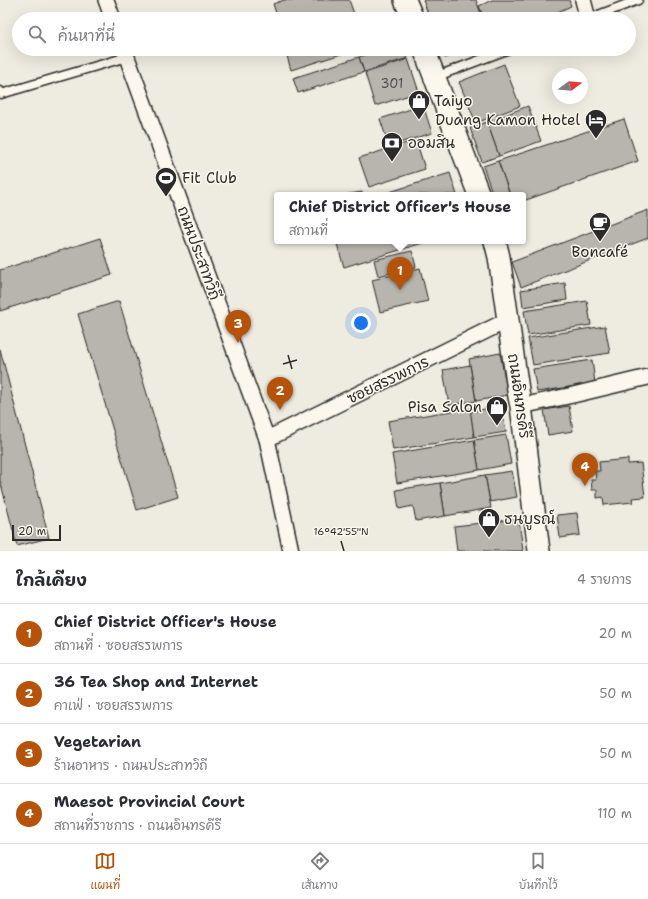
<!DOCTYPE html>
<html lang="th">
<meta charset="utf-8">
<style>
:root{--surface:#fff;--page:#f2f2f3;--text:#2b2b33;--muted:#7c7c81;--line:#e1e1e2;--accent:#b45309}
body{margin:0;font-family:"Shantell Sans","Playpen Sans Thai",sans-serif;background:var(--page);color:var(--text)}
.compass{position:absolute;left:552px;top:68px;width:36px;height:36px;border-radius:50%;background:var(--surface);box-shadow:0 4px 16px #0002;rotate:74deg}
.scale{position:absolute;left:12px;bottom:10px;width:49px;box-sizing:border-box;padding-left:4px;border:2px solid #2b2b2b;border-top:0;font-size:11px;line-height:14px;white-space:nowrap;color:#2b2b2b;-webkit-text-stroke:3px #fbf7ec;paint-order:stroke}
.you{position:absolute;left:361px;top:323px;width:14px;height:14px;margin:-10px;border:3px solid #fff;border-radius:50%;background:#1a73e8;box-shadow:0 0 0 6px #1a73e833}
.badge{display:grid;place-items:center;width:26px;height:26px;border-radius:50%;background:var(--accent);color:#fff;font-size:13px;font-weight:700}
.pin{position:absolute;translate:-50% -33px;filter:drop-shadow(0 1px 2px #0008)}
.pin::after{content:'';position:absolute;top:21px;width:14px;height:12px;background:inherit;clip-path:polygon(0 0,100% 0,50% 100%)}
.popup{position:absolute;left:274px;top:192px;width:252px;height:52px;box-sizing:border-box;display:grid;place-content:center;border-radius:4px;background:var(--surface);filter:drop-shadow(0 1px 3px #0005);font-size:13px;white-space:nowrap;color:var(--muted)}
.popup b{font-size:15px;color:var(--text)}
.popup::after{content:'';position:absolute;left:50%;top:100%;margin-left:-8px;border:8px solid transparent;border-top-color:var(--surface)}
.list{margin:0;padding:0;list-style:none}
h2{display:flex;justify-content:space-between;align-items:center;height:52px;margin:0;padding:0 16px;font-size:17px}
h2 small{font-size:13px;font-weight:400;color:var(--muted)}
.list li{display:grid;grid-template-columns:26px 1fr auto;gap:12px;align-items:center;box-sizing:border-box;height:60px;padding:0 16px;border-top:1px solid var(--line)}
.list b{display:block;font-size:15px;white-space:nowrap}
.list p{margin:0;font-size:13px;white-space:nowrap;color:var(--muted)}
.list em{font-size:13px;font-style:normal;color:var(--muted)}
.icon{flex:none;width:22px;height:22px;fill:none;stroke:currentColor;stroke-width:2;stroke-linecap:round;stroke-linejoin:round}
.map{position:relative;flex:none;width:648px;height:551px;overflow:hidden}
.search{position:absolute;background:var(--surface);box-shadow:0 4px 16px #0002;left:12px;right:12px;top:12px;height:44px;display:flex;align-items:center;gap:10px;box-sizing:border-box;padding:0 14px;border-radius:22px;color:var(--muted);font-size:15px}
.sheet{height:292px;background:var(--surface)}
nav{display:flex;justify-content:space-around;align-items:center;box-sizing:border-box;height:56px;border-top:1px solid var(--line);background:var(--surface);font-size:11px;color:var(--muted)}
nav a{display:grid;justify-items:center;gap:2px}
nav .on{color:var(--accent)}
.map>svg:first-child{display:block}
.building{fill:#b8b5ae;stroke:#2b2b2b}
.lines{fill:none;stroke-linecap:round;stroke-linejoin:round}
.lane-casing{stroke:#2b2b2b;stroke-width:11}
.street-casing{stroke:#2b2b2b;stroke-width:18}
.secondary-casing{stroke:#2b2b2b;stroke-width:24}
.lane{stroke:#fbf7ec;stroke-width:8}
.street{stroke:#fbf7ec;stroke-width:15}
.secondary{stroke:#fbf7ec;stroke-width:21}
.ticks{fill:none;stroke:#2b2b2b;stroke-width:1.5}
.labels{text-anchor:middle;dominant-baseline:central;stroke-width:3;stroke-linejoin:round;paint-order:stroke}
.number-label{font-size:13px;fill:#4e4e4c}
.poi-label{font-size:15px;fill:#2b2b2b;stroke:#fbf7ec;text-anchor:start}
.street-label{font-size:15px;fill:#2b2b2b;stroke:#fbf7ec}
.ticks-label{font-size:10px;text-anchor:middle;fill:#2b2b2b;stroke:#fbf7ec;stroke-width:3;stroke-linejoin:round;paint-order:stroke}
</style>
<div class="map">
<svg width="648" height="551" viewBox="0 0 648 551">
<rect width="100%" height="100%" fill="#eeebe0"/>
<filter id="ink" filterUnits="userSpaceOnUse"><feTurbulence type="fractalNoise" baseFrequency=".025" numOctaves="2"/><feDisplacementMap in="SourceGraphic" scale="8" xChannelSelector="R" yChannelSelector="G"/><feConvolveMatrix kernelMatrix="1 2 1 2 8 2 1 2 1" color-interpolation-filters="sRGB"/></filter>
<g filter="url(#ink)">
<g class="building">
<path d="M284 0H349L356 19H278L273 4Z"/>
<path d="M423 0H476L483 19H430Z"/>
<path d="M492 0H569L571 6 542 19H484L479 6Z"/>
<path d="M308 49H357L291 70 287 56Z"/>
<path d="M384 49H405L408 58 364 72 359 57Z"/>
<path d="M442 49H470L445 58Z"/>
<path d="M359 57 364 72 298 93 293 78Z"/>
<path d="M408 59 419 92 375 106 365 73Z"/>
<path d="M504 64 520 106 476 123 459 82Z"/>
<path d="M423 105 432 133 389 146 380 119Z"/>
<path d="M528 106 541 141 499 156 487 122Z"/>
<path d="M624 119 638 161 523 201V195H510L498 161Z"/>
<path d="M487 122 499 156 482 162 470 128Z"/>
<path d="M416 140 425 169 369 187 359 158Z"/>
<path d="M498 161 510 195H493L483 166Z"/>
<path d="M450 173 457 195H380Z"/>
<path d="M362 192V195H343Z"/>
<path d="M648 210V238L521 287 512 262Z"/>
<path d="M100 238 112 275 0 311V270Z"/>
<path d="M336 241H426V242L344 267Z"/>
<path d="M412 251 416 267 378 276 374 260Z"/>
<path d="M420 268 428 301 380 312 372 280Z"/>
<path d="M565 283 567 300 523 307 521 290Z"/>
<path d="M119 301 178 497 137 510 78 314Z"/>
<path d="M587 301 591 325 528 335 524 311Z"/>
<path d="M605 326 610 353 533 365 528 338Z"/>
<path d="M0 349 49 538 17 546 0 480Z"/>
<path d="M500 353 508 395 476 401 469 359Z"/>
<path d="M592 360 595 383 537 392 533 369Z"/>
<path d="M470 365 476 401 449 405 443 370Z"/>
<path d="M501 406 506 432 474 437 470 412Z"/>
<path d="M569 406 573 431 548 435 544 410Z"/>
<path d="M470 408 474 437 393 450 388 421Z"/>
<path d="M506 435 511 464 479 470 474 440Z"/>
<path d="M474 440 479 470 397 483 392 454Z"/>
<path d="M628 459V464L641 463 645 497 632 498 633 502 604 505 603 497 597 498V490H592L591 480H596L595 471H600L599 462Z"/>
<path d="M512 471 517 497 490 502 485 475Z"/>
<path d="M485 475 491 508 445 516 440 483Z"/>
<path d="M440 483 445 516 416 521 413 506 399 509 396 490Z"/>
<path d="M577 513 580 535 560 538 557 515Z"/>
<path d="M519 519 523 551H457L454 526Z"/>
</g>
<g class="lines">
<g class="lane-casing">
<g id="lane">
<path d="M588 19 638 0"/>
<path d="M435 77 509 49"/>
<path d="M0 91 1 94 127 57"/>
</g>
</g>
<g class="street-casing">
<g id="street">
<path d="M106 0 113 19"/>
<path d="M583 0 588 19"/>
<path d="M124 49 267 439 291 551"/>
<path d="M521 406 573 395 648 377"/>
<path d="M267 439 508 320"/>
</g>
</g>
<g class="secondary-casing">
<g id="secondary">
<path d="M405 0 413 19"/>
<path d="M424 49 479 195"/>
<path d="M495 241 499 257 519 397 521 406 539 551"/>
</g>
</g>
<use href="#lane" class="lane"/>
<use href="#street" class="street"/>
<use href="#secondary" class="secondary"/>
</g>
</g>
<path class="ticks" d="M288 355 292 369M283 364 297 360M341 541 344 551"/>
<defs>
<g id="shop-pin" transform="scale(1.15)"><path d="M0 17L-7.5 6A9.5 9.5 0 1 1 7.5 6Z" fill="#2b2b2b" stroke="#fbf7ec"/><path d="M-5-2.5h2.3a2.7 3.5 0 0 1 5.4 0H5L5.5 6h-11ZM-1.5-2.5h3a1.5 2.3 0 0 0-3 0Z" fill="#fff"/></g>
<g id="hotel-pin" transform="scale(1.15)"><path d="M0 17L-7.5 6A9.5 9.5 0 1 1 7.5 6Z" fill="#2b2b2b" stroke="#fbf7ec"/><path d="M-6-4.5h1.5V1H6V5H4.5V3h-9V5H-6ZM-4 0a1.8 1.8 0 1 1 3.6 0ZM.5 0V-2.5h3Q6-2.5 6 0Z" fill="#fff"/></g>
<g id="bank-pin" transform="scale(1.15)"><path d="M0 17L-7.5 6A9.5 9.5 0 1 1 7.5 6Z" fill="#2b2b2b" stroke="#fbf7ec"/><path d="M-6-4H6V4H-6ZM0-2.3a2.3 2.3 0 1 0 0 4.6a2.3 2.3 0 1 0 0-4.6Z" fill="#fff"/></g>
<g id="stadium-pin" transform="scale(1.15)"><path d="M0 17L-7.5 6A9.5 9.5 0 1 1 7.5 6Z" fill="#2b2b2b" stroke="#fbf7ec"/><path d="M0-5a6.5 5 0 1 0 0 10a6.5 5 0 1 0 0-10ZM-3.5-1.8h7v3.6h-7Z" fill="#fff"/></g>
<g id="cafe-pin" transform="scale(1.15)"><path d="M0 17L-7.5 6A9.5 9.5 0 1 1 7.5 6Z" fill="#2b2b2b" stroke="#fbf7ec"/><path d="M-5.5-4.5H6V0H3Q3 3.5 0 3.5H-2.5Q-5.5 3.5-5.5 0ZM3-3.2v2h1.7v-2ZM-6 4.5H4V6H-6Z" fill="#fff"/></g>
</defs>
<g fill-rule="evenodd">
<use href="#shop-pin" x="419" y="101"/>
<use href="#hotel-pin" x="596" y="120"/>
<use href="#bank-pin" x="392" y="143"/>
<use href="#stadium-pin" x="166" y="178"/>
<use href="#cafe-pin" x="600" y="223"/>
<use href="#shop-pin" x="497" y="407"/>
<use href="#shop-pin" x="489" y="519"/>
</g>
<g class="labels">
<g class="number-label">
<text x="392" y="83">301</text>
</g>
<g class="poi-label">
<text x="434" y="101">Taiyo</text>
<text x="580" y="120" text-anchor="end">Duang Kamon Hotel</text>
<text x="408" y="143">ออมสิน</text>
<text x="182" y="178">Fit Club</text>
<text x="600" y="252" text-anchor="middle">Boncafé</text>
<text x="482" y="407" text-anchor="end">Pisa Salon</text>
<text x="504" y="519">ธนบูรณ์</text>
</g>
<g class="street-label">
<text transform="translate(199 253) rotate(70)">ถนนประสาทวิถี</text>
<text transform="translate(388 380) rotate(-26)">ซอยสรรพการ</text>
<text transform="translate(519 396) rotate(82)">ถนนอินทรคีรี</text>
</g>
</g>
<g class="ticks-label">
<text x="341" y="535">16°42'55"N</text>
</g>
</svg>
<svg class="compass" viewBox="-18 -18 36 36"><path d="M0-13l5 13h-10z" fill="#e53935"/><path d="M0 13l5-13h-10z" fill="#7c7c81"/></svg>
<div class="scale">20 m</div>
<div class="you"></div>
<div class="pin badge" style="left:400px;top:290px">1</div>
<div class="popup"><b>Chief District Officer's House</b>สถานที่</div>
<div class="pin badge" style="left:280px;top:410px">2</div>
<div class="pin badge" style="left:238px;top:343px">3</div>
<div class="pin badge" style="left:585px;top:486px">4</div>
<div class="search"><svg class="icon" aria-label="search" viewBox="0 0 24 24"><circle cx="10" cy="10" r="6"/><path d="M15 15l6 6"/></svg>ค้นหาที่นี่</div>
</div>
<section class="sheet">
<h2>ใกล้เคียง<small>4 รายการ</small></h2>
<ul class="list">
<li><span class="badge">1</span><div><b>Chief District Officer's House</b><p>สถานที่ · ซอยสรรพการ</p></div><em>20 m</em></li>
<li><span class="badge">2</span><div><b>36 Tea Shop and Internet</b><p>คาเฟ่ · ซอยสรรพการ</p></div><em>50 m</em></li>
<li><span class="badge">3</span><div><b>Vegetarian</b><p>ร้านอาหาร · ถนนประสาทวิถี</p></div><em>50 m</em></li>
<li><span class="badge">4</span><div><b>Maesot Provincial Court</b><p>สถานที่ราชการ · ถนนอินทรคีรี</p></div><em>110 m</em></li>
</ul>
</section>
<nav>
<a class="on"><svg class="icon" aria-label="map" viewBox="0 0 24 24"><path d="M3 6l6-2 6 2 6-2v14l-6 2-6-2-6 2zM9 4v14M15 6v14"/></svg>แผนที่</a>
<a><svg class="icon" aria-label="directions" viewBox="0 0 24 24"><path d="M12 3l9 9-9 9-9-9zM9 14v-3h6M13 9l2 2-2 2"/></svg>เส้นทาง</a>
<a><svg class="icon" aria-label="saved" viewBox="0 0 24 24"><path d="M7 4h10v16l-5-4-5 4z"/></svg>บันทึกไว้</a>
</nav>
